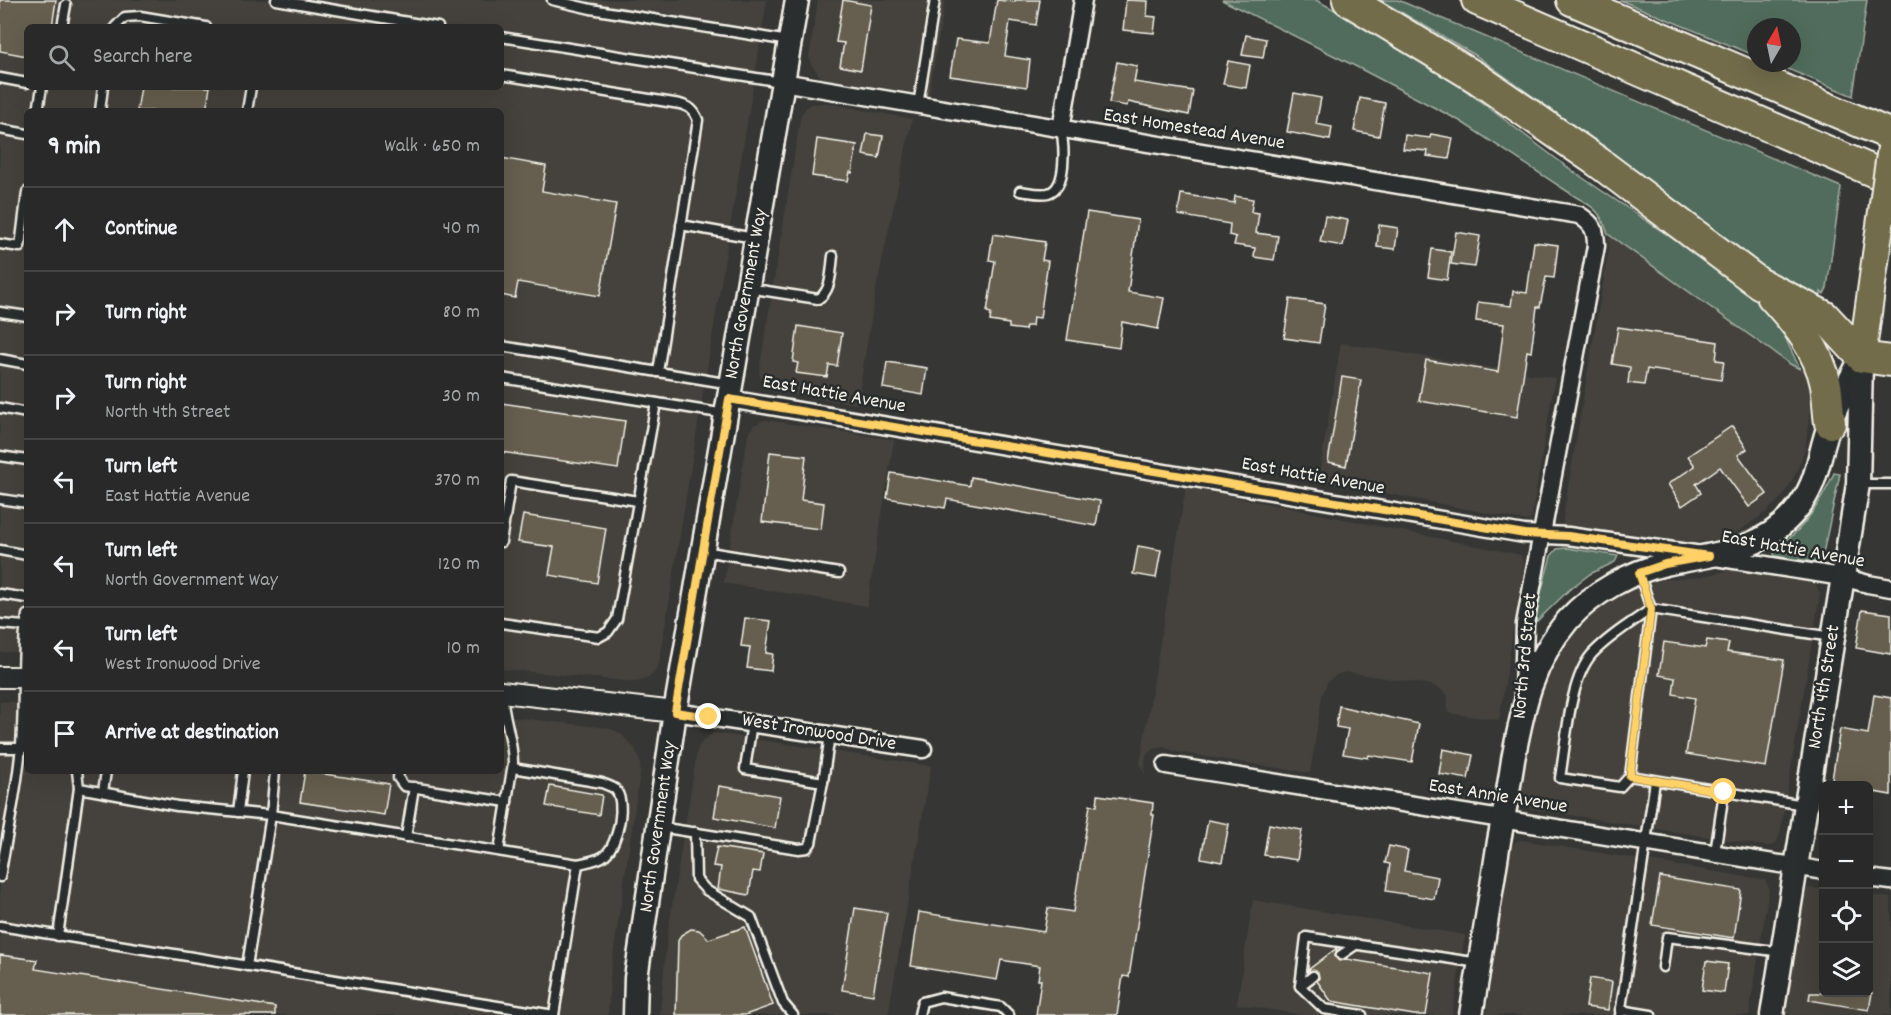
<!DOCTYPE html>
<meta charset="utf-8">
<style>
:root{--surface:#282928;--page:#343534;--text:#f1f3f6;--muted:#a5a6a8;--line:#444545}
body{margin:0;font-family:Dekko,sans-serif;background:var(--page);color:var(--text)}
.controls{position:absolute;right:18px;bottom:18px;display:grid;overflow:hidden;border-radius:9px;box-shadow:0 6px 24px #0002}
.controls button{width:54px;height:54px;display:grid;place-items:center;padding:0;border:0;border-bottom:2px solid var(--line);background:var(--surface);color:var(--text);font:30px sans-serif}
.compass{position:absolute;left:1747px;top:18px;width:54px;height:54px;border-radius:50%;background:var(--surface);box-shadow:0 6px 24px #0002;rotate:9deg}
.stop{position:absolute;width:18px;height:18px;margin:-14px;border:4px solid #ffd166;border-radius:50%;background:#fff}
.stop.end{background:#ffd166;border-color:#fff;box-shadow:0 2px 6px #0008}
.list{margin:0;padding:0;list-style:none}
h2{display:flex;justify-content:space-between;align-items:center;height:78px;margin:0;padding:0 24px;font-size:26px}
h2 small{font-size:20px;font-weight:400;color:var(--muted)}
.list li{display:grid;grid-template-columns:39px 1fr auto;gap:18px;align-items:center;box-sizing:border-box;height:84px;padding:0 24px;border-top:2px solid var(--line)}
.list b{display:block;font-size:22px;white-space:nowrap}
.list p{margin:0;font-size:20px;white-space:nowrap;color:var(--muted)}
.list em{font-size:20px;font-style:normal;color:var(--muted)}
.icon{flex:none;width:33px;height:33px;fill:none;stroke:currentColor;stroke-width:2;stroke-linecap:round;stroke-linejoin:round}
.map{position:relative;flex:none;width:1891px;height:1015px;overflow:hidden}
.search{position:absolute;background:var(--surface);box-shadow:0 6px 24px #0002;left:24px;top:24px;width:480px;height:66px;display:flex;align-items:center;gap:15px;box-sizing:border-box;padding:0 21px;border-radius:9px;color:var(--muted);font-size:22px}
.panel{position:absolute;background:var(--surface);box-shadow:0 6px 24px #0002;left:24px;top:108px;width:480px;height:666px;border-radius:9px}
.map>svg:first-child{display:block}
.built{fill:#44433d;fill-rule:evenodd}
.green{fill:#516c5b;stroke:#a2aea2;stroke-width:1.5}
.building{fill:#665f4f;stroke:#f4f1e8;stroke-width:1.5}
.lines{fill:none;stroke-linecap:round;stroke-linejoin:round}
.service-casing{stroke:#f4f1e8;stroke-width:13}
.minor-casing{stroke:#f4f1e8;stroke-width:21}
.tertiary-casing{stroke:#f4f1e8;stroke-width:24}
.secondary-casing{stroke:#f4f1e8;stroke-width:27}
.primary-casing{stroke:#f4f1e8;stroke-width:30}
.motorway-casing{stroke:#f4f1e8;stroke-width:34}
.service{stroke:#2a2d2e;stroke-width:8}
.minor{stroke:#2a2d2e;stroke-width:16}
.tertiary{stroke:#2a2d2e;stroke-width:20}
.secondary{stroke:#2a2d2e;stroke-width:22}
.primary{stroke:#726c4b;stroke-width:26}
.motorway{stroke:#726c4b;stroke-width:30}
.primary-bridge-casing{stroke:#f4f1e8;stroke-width:30;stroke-linecap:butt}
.primary-bridge{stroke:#726c4b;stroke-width:26}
.route{stroke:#ffd166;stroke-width:8}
.labels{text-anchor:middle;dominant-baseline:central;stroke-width:5;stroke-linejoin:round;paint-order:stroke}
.street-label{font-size:20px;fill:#f4f1e8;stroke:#2a2d2e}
</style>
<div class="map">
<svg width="1891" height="1015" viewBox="0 0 1891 1015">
<rect width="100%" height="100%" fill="#363735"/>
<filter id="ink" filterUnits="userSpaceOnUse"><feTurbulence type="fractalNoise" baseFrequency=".0167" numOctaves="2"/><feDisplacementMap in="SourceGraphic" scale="12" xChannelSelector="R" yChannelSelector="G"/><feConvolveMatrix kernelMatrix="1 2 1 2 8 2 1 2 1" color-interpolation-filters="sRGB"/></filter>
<g filter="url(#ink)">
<g class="built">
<path d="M0 0H767L659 663 654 673 648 678 637 682 501 669V111H27V652H0ZM27 27H501V87H27Z"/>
<path d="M818 0H945L929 95 826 79 819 75 811 64 809 58Z"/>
<path d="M826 103 912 119 876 289 857 404 771 391 763 382 759 373 801 115 807 107 811 104Z"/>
<path d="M1608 234 1790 364 1807 372 1810 394 1809 418 1805 450 1795 475 1783 496 1766 512 1741 530 1717 540 1664 545 1570 529 1563 524V517L1609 248Z"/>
<path d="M1341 343 1555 378 1531 520 1528 521 1318 480Z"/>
<path d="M765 420 894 440 867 606 724 583 748 434 754 425Z"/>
<path d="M1186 487 1521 555 1524 564 1499 720 1448 713V696L1444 691 1432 685 1346 672 1338 674 1328 681 1322 695 1310 773 1177 752 1163 747 1153 749 1147 754 1145 760V774L1140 764Z"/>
<path d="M1739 568 1814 581 1820 594 1780 834 1776 843 1772 846H1765L1532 809 1524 806 1521 801V796L1533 718 1544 679 1564 645 1580 625 1595 612 1620 595 1638 588 1661 580 1700 577Z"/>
<path d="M0 702H27V771H501V716L608 728 620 733 635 749 640 762V773L610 976 608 1015H0Z"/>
<path d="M714 733 931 766 888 1015H660L667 938 697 752 699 746 705 739Z"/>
<path d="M1521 840 1765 880 1769 888 1749 1015H1486L1511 850 1515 842Z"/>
<path d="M1807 888 1823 889 1824 992H1868L1869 895 1891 898V1015H1783L1803 896Z"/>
<path d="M1253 900 1465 935 1452 1015H1303L1237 1004Z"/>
</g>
<g class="green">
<path d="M1222 0H1316L1367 27 1453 81 1574 172 1730 277 1775 314 1791 334 1785 337 1800 369 1790 364 1608 234C1601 213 1596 208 1576 197L1460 121 1355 66Z"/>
<path d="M1380 0H1398L1841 187 1827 288 1824 294 1821 292V301L1768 272 1681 211 1628 165 1475 55Z"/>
<path d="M1620 0H1867L1853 96 1773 63H1792V27H1756V56Z"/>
<path d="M1834 473 1840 474 1822 558 1815 562 1775 556 1773 550C1779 545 1786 541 1792 536 1811 518 1824 496 1834 473Z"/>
<path d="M1567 548 1618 556 1615 562 1590 574 1570 589 1537 621 1535 620V614L1551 556 1557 549Z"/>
</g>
<g class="building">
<path d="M0 0H56L52 27H27V56L0 51Z"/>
<path d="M843 0 871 5 861 70 840 66 844 43 836 42Z"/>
<path d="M997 0 1015 2V0H1040L1036 25 1010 21 1005 56 1030 60 1027 87 950 76 956 39 990 43Z"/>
<path d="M1126 0 1148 1 1147 16 1156 17 1154 33 1123 30Z"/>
<path d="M1246 35 1266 39 1263 58 1242 55Z"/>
<path d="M1228 61 1250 65 1246 88 1223 84Z"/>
<path d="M1117 62 1137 66 1134 82 1193 91 1189 115 1128 102 1127 106 1109 103Z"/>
<path d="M141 87H210L206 111H137Z"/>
<path d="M1294 93 1321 98 1316 124 1332 127 1330 140 1287 132Z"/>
<path d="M1360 98 1385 103 1379 136 1354 131Z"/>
<path d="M867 134 883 136 879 158 863 155Z"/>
<path d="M1431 134 1453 138 1449 159 1427 156 1428 151 1403 149 1405 135 1430 138Z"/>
<path d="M817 139 857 145 852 173 850 172 848 181 812 176Z"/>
<path d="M501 158 546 166 542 191 616 204 600 296 518 282 515 298 501 295Z"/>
<path d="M1181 194 1234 203 1235 196 1253 199 1251 212 1259 213 1256 233 1278 236 1274 260 1254 257 1255 248 1234 245 1236 237 1229 235 1230 224 1178 215Z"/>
<path d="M1087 212 1138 220 1128 292 1164 298 1158 329 1122 322 1119 348 1067 340Z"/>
<path d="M1325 216 1348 220 1343 246 1320 242Z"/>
<path d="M1379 225 1398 228 1395 249 1377 247Z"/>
<path d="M1456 232 1480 236 1475 267 1451 264Z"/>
<path d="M993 234 1045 242 1042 260 1048 261 1040 318 1033 317 1032 326H1026L1025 330 1009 328V324L990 321 991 313 987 312 995 261 989 260Z"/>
<path d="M1534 242 1558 245 1554 278 1546 277 1540 307H1537L1531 352 1527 351 1517 417 1419 401 1426 360 1498 372 1504 324 1476 321 1478 302 1511 306 1513 291 1527 293Z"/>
<path d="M1432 249 1451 252 1447 280 1428 277Z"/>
<path d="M1290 299 1325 304 1319 343 1284 338Z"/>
<path d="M798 326 842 333 837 366 829 365 827 377 796 373 798 363 793 362Z"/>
<path d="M1618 327 1718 342 1716 360 1724 361 1721 380 1647 369 1644 385 1628 383 1630 367 1612 364Z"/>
<path d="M887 362 927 368 923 395 883 388Z"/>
<path d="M1342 377 1361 380 1346 466 1328 462Z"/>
<path d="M501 403 625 421 618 469 501 452Z"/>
<path d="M1732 426 1747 449 1738 455 1767 494 1749 507 1720 467 1696 484 1701 493 1682 506 1668 484 1695 466 1688 456Z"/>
<path d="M770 452 806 456 801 500 824 503 821 529 762 522Z"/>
<path d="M891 473 970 486 971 477 1100 501 1096 526 947 499 945 508 887 498Z"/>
<path d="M523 515 606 528 597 583 549 575 554 547 518 542Z"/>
<path d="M1138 546 1161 550 1156 578 1133 574Z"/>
<path d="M1862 610 1891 614V654L1856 648Z"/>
<path d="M745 618 771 621 766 653 773 654 771 671 747 668 750 647 741 646Z"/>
<path d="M1707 640 1729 643 1727 652 1784 660 1766 767 1686 754 1695 698 1673 694 1675 678 1659 675 1664 642 1705 648Z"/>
<path d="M1874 695 1891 698V795L1869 791V786H1831L1840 729 1868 734Z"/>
<path d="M1339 706 1419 724 1412 762 1369 755 1368 758 1343 754 1348 729 1336 727Z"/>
<path d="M1443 749 1473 755 1468 779 1439 774Z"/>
<path d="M305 771 389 784 384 815 300 802Z"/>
<path d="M550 786 602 795 599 815 546 806Z"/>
<path d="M719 786 780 796 775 828 714 817Z"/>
<path d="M1098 795 1153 803 1152 815H1154L1129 977 1123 976 1117 1015H1036L1041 980H1038L1040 966 1001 960 997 980 911 966 919 912 1044 932 1048 908 1073 912 1090 805 1097 806Z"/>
<path d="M1208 820 1229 824 1222 862 1201 858Z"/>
<path d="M1269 824 1302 830 1297 860 1264 855Z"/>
<path d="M1389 846 1408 850 1404 871 1438 877 1434 899 1386 891 1390 864 1385 863Z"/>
<path d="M717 847 763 854 760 872 753 871 749 895 718 889 721 867 713 866Z"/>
<path d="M1660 877 1741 890 1734 938 1652 925Z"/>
<path d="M855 908 887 913 873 995 842 990Z"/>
<path d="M745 927 773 1005 745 1015H676L678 941 681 935 691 929 699 930 709 939Z"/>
<path d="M1337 948 1335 956 1339 961 1346 959 1433 973 1426 1015H1414L1331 1001 1317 981 1319 978 1318 973 1308 970Z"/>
<path d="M0 955 37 960 35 969 275 1007V1015H0Z"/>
<path d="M1706 961 1728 964 1724 993 1702 990Z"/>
<path d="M1590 978 1612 982 1608 1010 1586 1007Z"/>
<path d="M1810 993H1872L1869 1010 1809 1000Z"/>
</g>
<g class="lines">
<g class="service-casing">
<g id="service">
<path d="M276 0 438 27"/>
<path d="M552 0 591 9 789 41"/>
<path d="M62 27 66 5"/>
<path d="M115 27 125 17 140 16 206 27"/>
<path d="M501 37 782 82"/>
<path d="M501 75 680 104C690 107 694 110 698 120L658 372"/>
<path d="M0 78 27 83"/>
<path d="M918 105 935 0"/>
<path d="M38 111 42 87"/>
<path d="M100 111 103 87"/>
<path d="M247 111 251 87"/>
<path d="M0 129 27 134"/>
<path d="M1020 191C1029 192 1039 195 1048 193 1068 188 1064 144 1061 129"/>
<path d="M681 225 754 238"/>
<path d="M0 244 20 247 27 192"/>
<path d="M748 288 818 299C832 291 831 270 833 256"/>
<path d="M0 312 27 316"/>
<path d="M501 346 731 384"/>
<path d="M0 359 27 364"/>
<path d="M501 378 726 414"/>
<path d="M0 408 27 413"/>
<path d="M0 456 27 460"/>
<path d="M1858 484H1891"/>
<path d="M0 499 27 503"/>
<path d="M501 542 511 481 638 501"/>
<path d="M0 550 27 555"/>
<path d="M703 551 839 573"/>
<path d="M1639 573 1651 609 1832 637"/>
<path d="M0 594 27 598"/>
<path d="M1651 609 1630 776 1620 787 1560 778C1566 744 1569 680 1592 654 1609 636 1631 623 1651 609Z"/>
<path d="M501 623 599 637 608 632 617 619 656 403"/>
<path d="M0 624 25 626"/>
<path d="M752 723 745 769 823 782 830 735"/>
<path d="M0 748H27"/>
<path d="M513 768 602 783C606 785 611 786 615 789 627 802 618 844 605 855 598 861 586 862 578 864"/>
<path d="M399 771 398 778 404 786 507 802"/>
<path d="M1630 776 1804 805"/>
<path d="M79 788 177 806 271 815 578 864 554 1015"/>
<path d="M103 792 106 771"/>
<path d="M238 812 243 771"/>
<path d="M659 827 799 849 807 848 811 843 823 782"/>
<path d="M695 832 696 879 706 890 751 917 783 1003 793 1015"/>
<path d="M406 837 414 787"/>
<path d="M499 851 513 763C513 739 503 717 502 692"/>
<path d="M1715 853 1724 792"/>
<path d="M0 877C7 834 18 788 21 744 25 701 20 658 27 615"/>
<path d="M0 926 554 1015"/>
<path d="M58 936 79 788 77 771"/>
<path d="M1341 955 1357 944"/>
<path d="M247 966 271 815 275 771"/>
<path d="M1663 967 1667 937 1782 952"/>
<path d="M1300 986 1313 976"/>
<path d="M1620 1010 1651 1015"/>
<path d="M919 1015 922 1002 941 997 1001 1007 1009 1015"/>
<path d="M1362 1015 1324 1009 1300 986 1306 937 1479 963"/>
<path d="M1620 1015 1655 781"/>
</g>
</g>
<g class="minor-casing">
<g id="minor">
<path d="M782 82 1579 215C1593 224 1596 230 1596 246L1525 624 1523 694"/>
<path d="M1061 129 1083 0"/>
<path d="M729 399 1524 534 1568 536 1709 556 1842 577 1868 584 1891 588"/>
<path d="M675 712 923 749"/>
<path d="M1166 765 1824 871"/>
<path d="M1868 878 1891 881"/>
</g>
</g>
<g class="tertiary-casing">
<g id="tertiary">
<path d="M0 677H27"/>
<path d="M501 692 675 712"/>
</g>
</g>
<g class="secondary-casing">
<g id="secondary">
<path d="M635 1015 636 978 675 712 797 0"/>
<path d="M1471 1015C1481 957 1490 899 1499 841 1504 814 1509 787 1513 760 1523 707 1532 662 1568 620 1592 593 1631 572 1665 564 1713 554 1758 553 1793 514 1820 483 1817 457 1830 423 1838 400 1851 379 1862 357"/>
<path d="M1772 1015 1858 484 1861 365"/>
</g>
</g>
<g class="primary-casing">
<path id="primary" d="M1862 357 1885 189"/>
</g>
<g class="motorway-casing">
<g id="motorway">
<path d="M1348 0 1477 78 1598 162 1759 283 1824 316 1862 357 1891 361"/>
<path d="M1477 0 1891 179"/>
<path d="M1572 0 1891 135"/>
<path d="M1772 296C1795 321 1819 350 1826 385 1828 397 1828 410 1830 423"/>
</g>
</g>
<use href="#service" class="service"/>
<use href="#minor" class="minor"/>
<use href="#tertiary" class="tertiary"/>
<use href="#secondary" class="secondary"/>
<use href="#primary" class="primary"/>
<use href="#motorway" class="motorway"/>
<g class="primary-bridge-casing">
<path id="primary-bridge" d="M1885 189 1891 148"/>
</g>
<use href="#primary-bridge" class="primary-bridge"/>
</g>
</g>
<g class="lines" filter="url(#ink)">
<path class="route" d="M709 717 675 712 729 399 1525 534 1568 536 1709 556 1665 564 1639 573 1651 609 1630 776 1724 792"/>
</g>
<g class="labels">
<g class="street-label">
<text transform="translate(1194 130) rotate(9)">East Homestead Avenue</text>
<text transform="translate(747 294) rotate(-80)">North Government Way</text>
<text transform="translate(834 395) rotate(10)">East Hattie Avenue</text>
<text transform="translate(1313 477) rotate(10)">East Hattie Avenue</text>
<text transform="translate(1793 550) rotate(10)">East Hattie Avenue</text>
<text transform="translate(1526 656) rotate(-85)">North 3rd Street</text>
<text transform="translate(1825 687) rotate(-81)">North 4th Street</text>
<text transform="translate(819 733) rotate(9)">West Ironwood Drive</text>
<text transform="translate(1498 797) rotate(9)">East Annie Avenue</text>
<text transform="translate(659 827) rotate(-82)">North Government Way</text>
</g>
</g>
</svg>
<div class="controls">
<button>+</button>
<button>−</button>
<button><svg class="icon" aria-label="locate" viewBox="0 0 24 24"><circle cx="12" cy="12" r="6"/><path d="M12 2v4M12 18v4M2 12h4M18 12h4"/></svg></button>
<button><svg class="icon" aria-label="layers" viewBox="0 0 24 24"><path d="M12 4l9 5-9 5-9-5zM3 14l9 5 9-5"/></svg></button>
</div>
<svg class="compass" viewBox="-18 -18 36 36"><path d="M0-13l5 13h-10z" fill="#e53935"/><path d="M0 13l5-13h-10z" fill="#a5a6a8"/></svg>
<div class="stop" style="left:1724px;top:792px"></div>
<div class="stop end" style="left:709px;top:717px"></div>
<div class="search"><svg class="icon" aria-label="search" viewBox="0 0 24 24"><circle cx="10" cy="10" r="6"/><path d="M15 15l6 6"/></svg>Search here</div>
<section class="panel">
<h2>9 min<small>Walk · 650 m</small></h2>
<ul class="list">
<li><svg class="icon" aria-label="ahead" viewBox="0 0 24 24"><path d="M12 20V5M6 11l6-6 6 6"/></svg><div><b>Continue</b></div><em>40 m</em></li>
<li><svg class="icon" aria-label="right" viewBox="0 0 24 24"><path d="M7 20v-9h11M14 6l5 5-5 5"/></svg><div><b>Turn right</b></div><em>80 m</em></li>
<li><svg class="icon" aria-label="right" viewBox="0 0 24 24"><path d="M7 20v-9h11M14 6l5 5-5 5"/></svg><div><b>Turn right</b><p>North 4th Street</p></div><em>30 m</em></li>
<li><svg class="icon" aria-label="left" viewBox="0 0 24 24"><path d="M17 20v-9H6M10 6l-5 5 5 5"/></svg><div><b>Turn left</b><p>East Hattie Avenue</p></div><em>370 m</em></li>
<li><svg class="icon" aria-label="left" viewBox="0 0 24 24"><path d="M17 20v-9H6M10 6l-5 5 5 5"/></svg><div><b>Turn left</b><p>North Government Way</p></div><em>120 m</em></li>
<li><svg class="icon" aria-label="left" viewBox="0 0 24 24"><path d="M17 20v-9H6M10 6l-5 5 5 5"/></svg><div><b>Turn left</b><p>West Ironwood Drive</p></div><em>10 m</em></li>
<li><svg class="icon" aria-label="arrive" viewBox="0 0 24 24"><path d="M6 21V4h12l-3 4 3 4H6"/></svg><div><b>Arrive at destination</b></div></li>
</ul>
</section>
</div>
